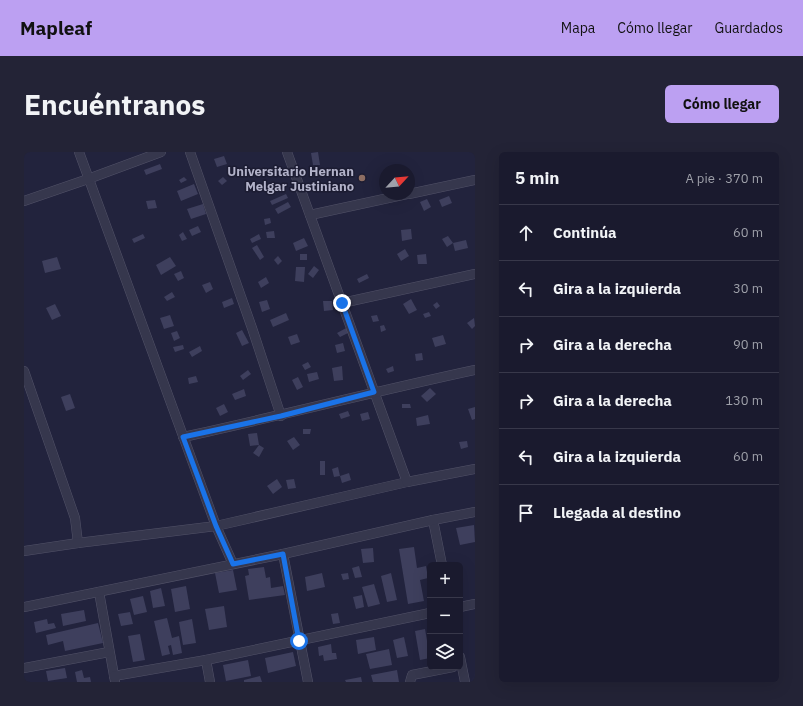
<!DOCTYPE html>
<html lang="es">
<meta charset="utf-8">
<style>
:root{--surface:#1a1a2e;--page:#232336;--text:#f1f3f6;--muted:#9fa1aa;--line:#38384a;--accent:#bca0f2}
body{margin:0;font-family:"IBM Plex Sans",sans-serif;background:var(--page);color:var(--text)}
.controls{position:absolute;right:12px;bottom:12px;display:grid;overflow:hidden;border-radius:6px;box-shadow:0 4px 16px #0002}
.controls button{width:36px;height:36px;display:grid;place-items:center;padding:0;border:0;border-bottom:1px solid var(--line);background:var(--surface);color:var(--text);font:20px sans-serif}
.compass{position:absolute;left:355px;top:12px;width:36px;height:36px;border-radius:50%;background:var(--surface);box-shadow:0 4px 16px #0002;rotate:64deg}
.stop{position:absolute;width:12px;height:12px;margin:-9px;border:3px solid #1a73e8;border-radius:50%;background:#fff}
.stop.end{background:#1a73e8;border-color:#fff;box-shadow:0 1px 4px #0008}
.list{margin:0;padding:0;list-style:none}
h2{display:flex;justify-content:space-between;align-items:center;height:52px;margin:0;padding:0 16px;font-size:17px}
h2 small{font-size:13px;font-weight:400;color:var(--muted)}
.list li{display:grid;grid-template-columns:26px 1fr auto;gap:12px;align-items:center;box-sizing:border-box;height:56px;padding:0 16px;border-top:1px solid var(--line)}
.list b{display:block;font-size:15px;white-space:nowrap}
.list em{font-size:13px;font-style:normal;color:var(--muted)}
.icon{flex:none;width:22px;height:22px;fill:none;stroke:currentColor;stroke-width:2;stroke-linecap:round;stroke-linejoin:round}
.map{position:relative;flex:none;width:451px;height:530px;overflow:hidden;border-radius:6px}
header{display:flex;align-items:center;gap:24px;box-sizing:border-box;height:56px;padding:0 20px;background:var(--accent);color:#111}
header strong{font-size:19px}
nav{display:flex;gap:22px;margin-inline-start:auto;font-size:14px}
.intro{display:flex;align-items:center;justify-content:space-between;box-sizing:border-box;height:96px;padding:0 24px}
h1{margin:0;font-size:28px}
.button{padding:10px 18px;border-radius:6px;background:var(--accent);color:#111;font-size:14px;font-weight:700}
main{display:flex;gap:24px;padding:0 24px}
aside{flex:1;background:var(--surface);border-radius:6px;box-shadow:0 4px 16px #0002}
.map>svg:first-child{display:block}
.building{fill:#3e3f5d}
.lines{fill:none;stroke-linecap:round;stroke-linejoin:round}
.minor-casing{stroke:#525268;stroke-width:10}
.minor{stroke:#36374d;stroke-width:9}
.route{stroke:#1a73e8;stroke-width:5}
.education-dot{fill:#8d6e63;stroke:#1c1c32;stroke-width:1.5}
.labels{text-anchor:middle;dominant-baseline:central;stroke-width:3;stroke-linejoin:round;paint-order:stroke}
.poi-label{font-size:13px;font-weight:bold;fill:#b2b2c9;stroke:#1c1c32;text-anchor:end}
</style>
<header>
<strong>Mapleaf</strong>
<nav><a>Mapa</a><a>Cómo llegar</a><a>Guardados</a></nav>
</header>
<div class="intro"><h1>Encuéntranos</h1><a class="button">Cómo llegar</a></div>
<main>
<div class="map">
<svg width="451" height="530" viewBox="0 0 451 530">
<rect width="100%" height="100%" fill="#22233d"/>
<g class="building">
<path d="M294 0 296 13H289L287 1Z"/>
<path d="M200 4 203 12 193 15 190 7Z"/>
<path d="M136 12 138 17 122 23 120 18Z"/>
<path d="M160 25 163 28 157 31 155 28Z"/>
<path d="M199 25 203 29 198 33 194 29Z"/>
<path d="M170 32 174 42 157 49 153 39Z"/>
<path d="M248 36 249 40 244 43 242 39Z"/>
<path d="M262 42 264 46 248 53 246 49Z"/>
<path d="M425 44 428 51 418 55 415 48Z"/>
<path d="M403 47 407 55 400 59 396 50Z"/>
<path d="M131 48 133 56 124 57 122 49Z"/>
<path d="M264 50 267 55 254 62 251 57Z"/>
<path d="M179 52 182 62 167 67 163 57Z"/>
<path d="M246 66 247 71 241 73 240 67Z"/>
<path d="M174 74 177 80 168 84 165 78Z"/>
<path d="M387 77 388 87 378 89 377 78Z"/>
<path d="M250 79 251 86H243L242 80Z"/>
<path d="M159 80 163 87 158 89 155 83Z"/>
<path d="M119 82 121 86 110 91 108 87Z"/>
<path d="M235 82 237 87 228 91 226 87Z"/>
<path d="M424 84 429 91 423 95 418 87Z"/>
<path d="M280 86 284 94 272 99 269 91Z"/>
<path d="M442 88 444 96 431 99 429 91Z"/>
<path d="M233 93 240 105 236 108 228 96Z"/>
<path d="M381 97 385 104 377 109 373 102Z"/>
<rect x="276" y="102" width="7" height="6"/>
<path d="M402 102 403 112H394L393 103Z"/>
<path d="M254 104 258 109 254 113 250 108Z"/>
<path d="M33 105 37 117 21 121 18 109Z"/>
<path d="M146 105 152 114 137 123 132 113Z"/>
<path d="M290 114 295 118 289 126 284 122Z"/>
<path d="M272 115H281L280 130 271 129Z"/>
<path d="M157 119 160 126 154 129 150 122Z"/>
<path d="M343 122 345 126 335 131 333 127Z"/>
<path d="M242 125 245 131 237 136 234 130Z"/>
<path d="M186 130 189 137 182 141 178 133Z"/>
<path d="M148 140 151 145 143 149 140 145Z"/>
<path d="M208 146 210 152 200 156 198 150Z"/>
<path d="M387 147 393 158 385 162 379 152Z"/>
<path d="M243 148 246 157 238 160 235 150Z"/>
<path d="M299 149H308L309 158 300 159Z"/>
<path d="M413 150 416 154 412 157 409 153Z"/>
<path d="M31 152 37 164 28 168 22 156Z"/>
<path d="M405 160 407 164 401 166 399 162Z"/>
<path d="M262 161 265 168 249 175 246 168Z"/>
<path d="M146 163 150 174 140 177 136 166Z"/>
<path d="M353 163 355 169 349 170 347 164Z"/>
<path d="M450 166 451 174 448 177 443 171Z"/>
<path d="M360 173 362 178 357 180 356 174Z"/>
<path d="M324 175 326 180 316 185 313 181Z"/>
<path d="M218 178 225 191 218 194 212 181Z"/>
<path d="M153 179 156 186 150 189 147 181Z"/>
<path d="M273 182 276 190 267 193 264 185Z"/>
<path d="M419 183 422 192 411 195 408 186Z"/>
<path d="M319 191 321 199 313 201 311 193Z"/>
<path d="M159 193 160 197 151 200 149 195Z"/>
<path d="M176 194 178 199 168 205 165 200Z"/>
<path d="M398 201 399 208 392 209 391 202Z"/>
<path d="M284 210 287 215 281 218 278 213Z"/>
<path d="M318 214 319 228 310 229 308 216Z"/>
<path d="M369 214 370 219 364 221 362 217Z"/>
<path d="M224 218 227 222 219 228 216 224Z"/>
<path d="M293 220 295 227 285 230 283 222Z"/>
<path d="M172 224 174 230 165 232 164 226Z"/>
<path d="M274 225 279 235 273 238 268 228Z"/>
<path d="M406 236 412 242 403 250 397 244Z"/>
<path d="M220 237 222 244 211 248 208 242Z"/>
<path d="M46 242 51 256 42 259 37 245Z"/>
<path d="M200 252 204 260 196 264 192 256Z"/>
<path d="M378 252H386L387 256H378Z"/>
<path d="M451 255V267L448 268 444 257Z"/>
<path d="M324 259 326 264 317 267 315 262Z"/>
<path d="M344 260 346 267 338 269 336 262Z"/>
<path d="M404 263 406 272 393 274 392 266Z"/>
<path d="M279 277H287L286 282H279Z"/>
<path d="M233 281 235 293 226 294 224 282Z"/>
<path d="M270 285 276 293 269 298 263 289Z"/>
<path d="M443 289 444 295 437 297 435 290Z"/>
<path d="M235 293 240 296 235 305 229 301Z"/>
<rect x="296" y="309" width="5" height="14"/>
<path d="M314 315 316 324 310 325 308 317Z"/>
<path d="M325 321 327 328 318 331 316 324Z"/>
<path d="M253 327 258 335 249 342 243 334Z"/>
<path d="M270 327 272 336 264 337 262 328Z"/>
<path d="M450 373 451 390 436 393 432 376Z"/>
<path d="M390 395 393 416 402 414 404 426 396 428 400 449 384 452 375 397Z"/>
<path d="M349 396 350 410 339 411 337 397Z"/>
<path d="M335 414 338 425 331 426 328 416Z"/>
<path d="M240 415 242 426 246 425 247 436 259 434 261 443 225 448 221 424 225 423 224 417Z"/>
<path d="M209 418 213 438 195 441 191 421Z"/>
<path d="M298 421 301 435 283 439 281 425Z"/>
<path d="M324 421 325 427 319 428 317 422Z"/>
<path d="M367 421 373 448 363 450 357 424Z"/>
<path d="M350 432 356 452 344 455 338 435Z"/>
<path d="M162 434 166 457 151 460 147 437Z"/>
<path d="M137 436 141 454 129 456 126 439Z"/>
<path d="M338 443 340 455 332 457 329 445Z"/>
<path d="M119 444 123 460 110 463 106 447Z"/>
<path d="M200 454 203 475 185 478 181 457Z"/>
<path d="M60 458 62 469 39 474 37 462Z"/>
<path d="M106 460 109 472 97 474 94 462Z"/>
<path d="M314 461 316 471 309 472 307 462Z"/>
<path d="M143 466 148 486 155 484 158 501 149 503 147 493 144 494 146 502 138 504 130 469Z"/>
<path d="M23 467 24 472 30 471 32 476 12 481 10 470Z"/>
<path d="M168 467 172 491 159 493 155 470Z"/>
<path d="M74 471 79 491 41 499 39 489 24 493 22 483Z"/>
<path d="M401 477 406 506 396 508 391 479Z"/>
<path d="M116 482 121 508 109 510 104 484Z"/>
<path d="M350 485 352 498 334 502 332 488Z"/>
<path d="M380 485 384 504 373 506 369 488Z"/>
<path d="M307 492 308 501H312L313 507 300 509 299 503 295 504 294 495Z"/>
<path d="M365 497 368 513 346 517 342 502Z"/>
<path d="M269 500 272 514 244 521 241 506Z"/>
<path d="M224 508 227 524 202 529 199 513Z"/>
<path d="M41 516 43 526 24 529 22 519Z"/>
<path d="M58 518 60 526 66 525 67 530H53L51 520Z"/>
<path d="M373 518 375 530H349L347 523Z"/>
<path d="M236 524 238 530H220V528Z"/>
<path d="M337 525 338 530H322L321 528Z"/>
</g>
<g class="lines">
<g class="minor-casing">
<g id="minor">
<path d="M55 0 192 374 383 330 451 317"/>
<path d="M166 0 228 176 257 264"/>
<path d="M263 0 383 330"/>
<path d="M385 42 451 28"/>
<path d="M0 49 64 27 137 0"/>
<path d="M286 63 383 42"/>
<path d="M318 151 451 122"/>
<path d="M0 219 51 366 54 391"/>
<path d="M159 285C256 264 353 239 451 218"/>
<path d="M409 368 418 413"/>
<path d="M0 399 54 391 192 374 209 412"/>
<path d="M259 402 284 530"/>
<path d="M75 440 91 529"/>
<path d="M0 455 259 402 409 368 451 360"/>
<path d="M436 455 451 452"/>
<path d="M436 505 441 530"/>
<path d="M182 508 186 530"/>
<path d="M0 516 85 500"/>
<path d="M90 524 182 508 406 461"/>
<path d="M386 530 388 523 429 515"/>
</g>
</g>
<use href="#minor" class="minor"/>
</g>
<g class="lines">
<path class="route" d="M275 489 259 402 209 412 192 374 159 285 257 264 350 240 318 151"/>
</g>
<circle class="education-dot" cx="338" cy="26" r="4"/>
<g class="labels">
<g class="poi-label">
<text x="330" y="19">Universitario Hernan<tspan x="330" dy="15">Melgar Justiniano</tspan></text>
</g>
</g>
</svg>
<div class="controls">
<button>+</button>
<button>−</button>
<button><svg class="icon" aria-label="layers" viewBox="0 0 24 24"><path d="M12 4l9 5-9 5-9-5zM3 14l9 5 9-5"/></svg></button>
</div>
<svg class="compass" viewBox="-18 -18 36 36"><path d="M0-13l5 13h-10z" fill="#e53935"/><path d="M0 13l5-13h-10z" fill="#9fa1aa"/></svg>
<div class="stop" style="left:275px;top:489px"></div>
<div class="stop end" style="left:318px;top:151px"></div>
</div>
<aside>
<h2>5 min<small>A pie · 370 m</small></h2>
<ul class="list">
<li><svg class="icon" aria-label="ahead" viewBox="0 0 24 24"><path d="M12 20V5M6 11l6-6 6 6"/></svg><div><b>Continúa</b></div><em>60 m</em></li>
<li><svg class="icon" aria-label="left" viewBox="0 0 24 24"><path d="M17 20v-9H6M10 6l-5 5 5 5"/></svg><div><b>Gira a la izquierda</b></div><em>30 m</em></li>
<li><svg class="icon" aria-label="right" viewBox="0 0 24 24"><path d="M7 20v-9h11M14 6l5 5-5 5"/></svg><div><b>Gira a la derecha</b></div><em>90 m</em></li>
<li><svg class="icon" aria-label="right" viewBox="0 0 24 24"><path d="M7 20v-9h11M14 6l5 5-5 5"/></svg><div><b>Gira a la derecha</b></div><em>130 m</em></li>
<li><svg class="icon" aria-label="left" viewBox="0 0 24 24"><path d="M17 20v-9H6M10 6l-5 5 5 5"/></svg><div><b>Gira a la izquierda</b></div><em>60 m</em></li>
<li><svg class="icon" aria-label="arrive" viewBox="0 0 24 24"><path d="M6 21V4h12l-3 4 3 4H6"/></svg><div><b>Llegada al destino</b></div></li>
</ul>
</aside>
</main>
